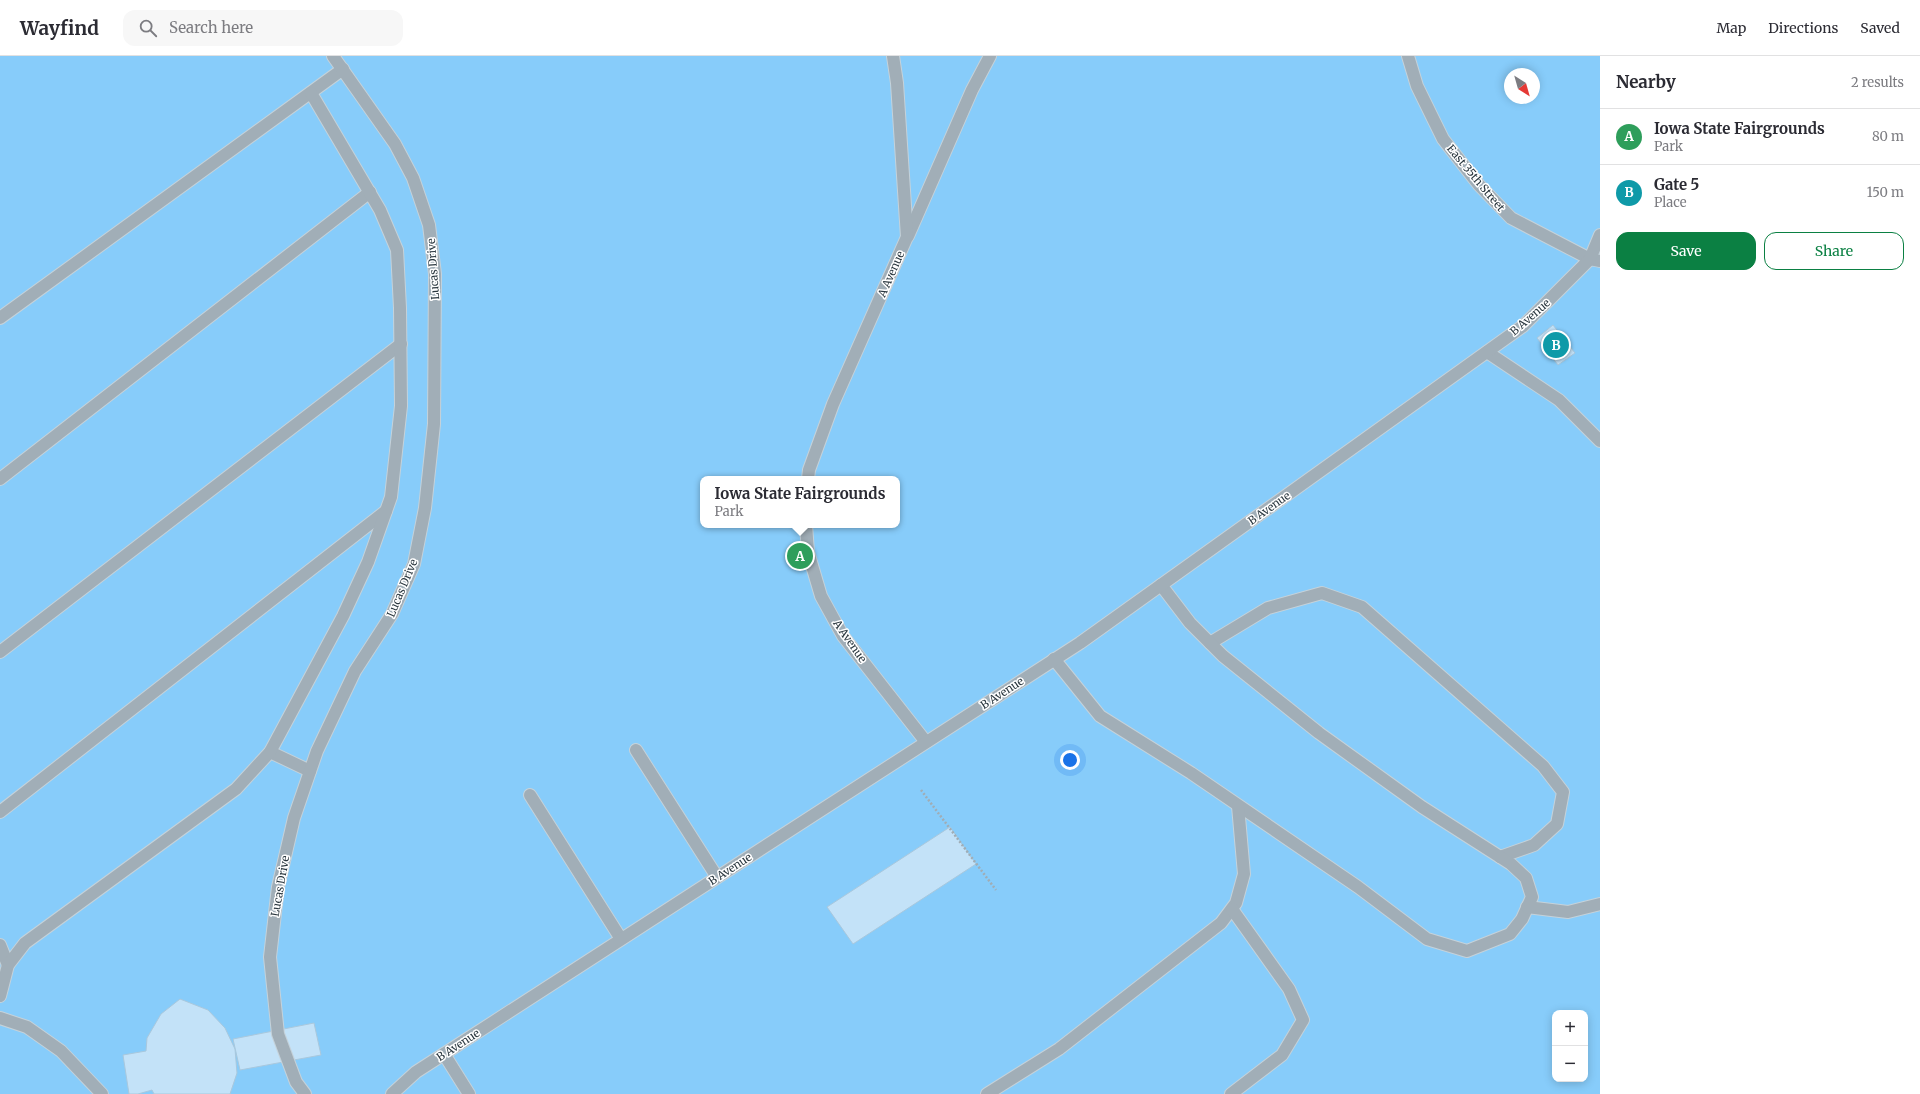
<!DOCTYPE html>
<meta charset="utf-8">
<style>
:root{--surface:#fff;--page:#f7f7f7;--text:#2b2b33;--muted:#7c7c81;--line:#e1e1e2;--accent:#0b8043}
body{margin:0;font-family:Merriweather,serif;background:var(--page);color:var(--text)}
.controls{position:absolute;right:12px;bottom:12px;display:grid;overflow:hidden;border-radius:8px;box-shadow:0 2px 10px #0003}
.controls button{width:36px;height:36px;display:grid;place-items:center;padding:0;border:0;border-bottom:1px solid var(--line);background:var(--surface);color:var(--text);font:20px sans-serif}
.compass{position:absolute;left:1504px;top:12px;width:36px;height:36px;border-radius:50%;background:var(--surface);box-shadow:0 2px 10px #0003;rotate:143deg}
.you{position:absolute;left:1070px;top:704px;width:14px;height:14px;margin:-10px;border:3px solid #fff;border-radius:50%;background:#1a73e8;box-shadow:0 0 0 6px #1a73e833}
.badge{display:grid;place-items:center;width:26px;height:26px;border-radius:50%;background:var(--accent);color:#fff;font-size:13px;font-weight:700}
.pin{position:absolute;translate:-50% -50%;border:2px solid #fff;box-shadow:0 1px 4px #0006}
.popup{position:absolute;left:700px;top:420px;width:200px;height:52px;box-sizing:border-box;display:grid;place-content:center;border-radius:8px;background:var(--surface);filter:drop-shadow(0 1px 3px #0005);font-size:13px;white-space:nowrap;color:var(--muted)}
.popup b{font-size:15px;color:var(--text)}
.popup::after{content:'';position:absolute;left:50%;top:100%;margin-left:-8px;border:8px solid transparent;border-top-color:var(--surface)}
.list{margin:0;padding:0;list-style:none}
h2{display:flex;justify-content:space-between;align-items:center;height:52px;margin:0;padding:0 16px;font-size:17px}
h2 small{font-size:13px;font-weight:400;color:var(--muted)}
.list li{display:grid;grid-template-columns:26px 1fr auto;gap:12px;align-items:center;box-sizing:border-box;height:56px;padding:0 16px;border-top:1px solid var(--line)}
.list b{display:block;font-size:15px;white-space:nowrap}
.list p{margin:0;font-size:13px;white-space:nowrap;color:var(--muted)}
.list em{font-size:13px;font-style:normal;color:var(--muted)}
.actions{display:flex;gap:8px;padding:12px 16px}
.actions a{flex:1;padding:9px 0;border:1px solid var(--accent);border-radius:12px;text-align:center;font-size:14px;color:var(--accent)}
.actions .main{background:var(--accent);color:#fff}
.icon{flex:none;width:22px;height:22px;fill:none;stroke:currentColor;stroke-width:2;stroke-linecap:round;stroke-linejoin:round}
.map{position:relative;flex:none;width:1600px;height:1038px;overflow:hidden}
header{display:flex;align-items:center;gap:24px;box-sizing:border-box;height:56px;padding:0 20px;background:var(--surface);border-bottom:1px solid var(--line)}
header strong{font-size:19px}
nav{display:flex;gap:22px;margin-inline-start:auto;font-size:14px}
.search{width:280px;height:36px;background:var(--page);display:flex;align-items:center;gap:10px;box-sizing:border-box;padding:0 14px;border-radius:12px;color:var(--muted);font-size:15px}
main{display:flex}
aside{flex:1;background:var(--surface)}
.map>svg:first-child{display:block}
.green{fill:#87ccfa;fill-rule:evenodd}
.building{fill:#c3e2f8;stroke:#a9c8dd}
.lines{fill:none;stroke-linecap:round;stroke-linejoin:round}
.minor-casing{stroke:#c5d2da;stroke-width:14}
.path{stroke:#a0adb5;stroke-width:2.5;stroke-dasharray:2 2;stroke-linecap:butt}
.minor{stroke:#a1aeb7;stroke-width:12}
.labels{text-anchor:middle;dominant-baseline:central;stroke-width:3;stroke-linejoin:round;paint-order:stroke}
.street-label{font-size:11px;fill:#2a373f;stroke:#fff}
</style>
<header>
<strong>Wayfind</strong>
<div class="search"><svg class="icon" aria-label="search" viewBox="0 0 24 24"><circle cx="10" cy="10" r="6"/><path d="M15 15l6 6"/></svg>Search here</div>
<nav><a>Map</a><a>Directions</a><a>Saved</a></nav>
</header>
<main>
<div class="map">
<svg width="1600" height="1038" viewBox="0 0 1600 1038">
<rect width="100%" height="100%" fill="#e7f4fc"/>
<path class="green" d="M0 0H1600V1038H0ZM1510 18H1534V42H1510ZM703 423H897V469H703ZM1555 957H1585V1023H1555Z"/>
<g class="building">
<path d="M1553 269 1575 297 1558 309 1537 282Z"/>
<path d="M950 771 976 808 853 888 827 851Z"/>
<path d="M180 943 208 954 225 972 235 993 237 1017 230 1038H154L152 1034 138 1038H129L123 999 146 995 147 982 161 958Z"/>
<path d="M314 967 321 999 240 1014 233 983Z"/>
</g>
<g class="lines">
<g class="minor-casing">
<g id="minor">
<path d="M1408 0 1417 30 1443 83 1479 129 1511 162 1590 203 1600 205"/>
<path d="M908 180 972 34 990 0"/>
<path d="M0 262 343 13"/>
<path d="M1487 296 1559 344 1600 385"/>
<path d="M0 423 370 136"/>
<path d="M808 423 809 414 833 348 907 181 897 27 893 0"/>
<path d="M806 469 808 496 821 540 843 580 926 686"/>
<path d="M1210 587 1268 552 1322 537 1362 551 1543 710 1563 736 1557 768 1534 789 1500 801"/>
<path d="M0 596 401 288"/>
<path d="M1054 603 1100 660 1191 717 1358 831 1427 883 1467 895 1510 878 1522 863 1532 841 1526 822 1511 808 1422 751 1319 677 1223 600 1190 567 1161 529"/>
<path d="M636 694 717 821"/>
<path d="M270 696 310 715"/>
<path d="M530 739 621 883"/>
<path d="M0 756 386 455"/>
<path d="M1527 851 1568 856 1600 848"/>
<path d="M0 889 8 909"/>
<path d="M0 940 8 909 25 887 236 733 270 696 343 560 368 506 391 441 401 350 400 252 397 194 380 154 311 37"/>
<path d="M0 962 27 971 61 995 102 1038"/>
<path d="M444 998 469 1038"/>
<path d="M305 1038 296 1026 278 978 270 901 278 831 294 762 317 695 355 615 392 558 414 508 425 452 434 368 435 218 429 169 413 122 395 88 333 0"/>
<path d="M392 1038 416 1016 1080 587 1523 270 1590 203 1600 179"/>
<path d="M987 1038 1059 993 1221 867 1236 847 1244 818 1238 750"/>
<path d="M1231 1038 1282 999 1303 964 1289 933 1232 853"/>
</g>
</g>
<path class="path" d="M921 734 996 834"/>
<use href="#minor" class="minor"/>
</g>
<g class="labels">
<g class="street-label">
<text transform="translate(1476 122) rotate(50)">East 35th Street</text>
<text transform="translate(433 213) rotate(-94)">Lucas Drive</text>
<text transform="translate(891 218) rotate(-66)">A Avenue</text>
<text transform="translate(1530 261) rotate(-41)">B Avenue</text>
<text transform="translate(1269 452) rotate(-35)">B Avenue</text>
<text transform="translate(402 532) rotate(-67)">Lucas Drive</text>
<text transform="translate(850 585) rotate(55)">A Avenue</text>
<text transform="translate(1002 637) rotate(-33)">B Avenue</text>
<text transform="translate(730 813) rotate(-33)">B Avenue</text>
<text transform="translate(280 830) rotate(-80)">Lucas Drive</text>
<text transform="translate(458 989) rotate(-33)">B Avenue</text>
</g>
</g>
</svg>
<div class="controls">
<button>+</button>
<button>−</button>
</div>
<svg class="compass" viewBox="-18 -18 36 36"><path d="M0-13l5 13h-10z" fill="#e53935"/><path d="M0 13l5-13h-10z" fill="#7c7c81"/></svg>
<div class="you"></div>
<div class="pin badge" style="left:800px;top:500px;background:#2e9e5b">A</div>
<div class="popup"><b>Iowa State Fairgrounds</b>Park</div>
<div class="pin badge" style="left:1556px;top:289px;background:#0f9aa8">B</div>
</div>
<aside>
<h2>Nearby<small>2 results</small></h2>
<ul class="list">
<li><span class="badge" style="background:#2e9e5b">A</span><div><b>Iowa State Fairgrounds</b><p>Park</p></div><em>80 m</em></li>
<li><span class="badge" style="background:#0f9aa8">B</span><div><b>Gate 5</b><p>Place</p></div><em>150 m</em></li>
</ul>
<div class="actions"><a class="main">Save</a><a>Share</a></div>
</aside>
</main>
